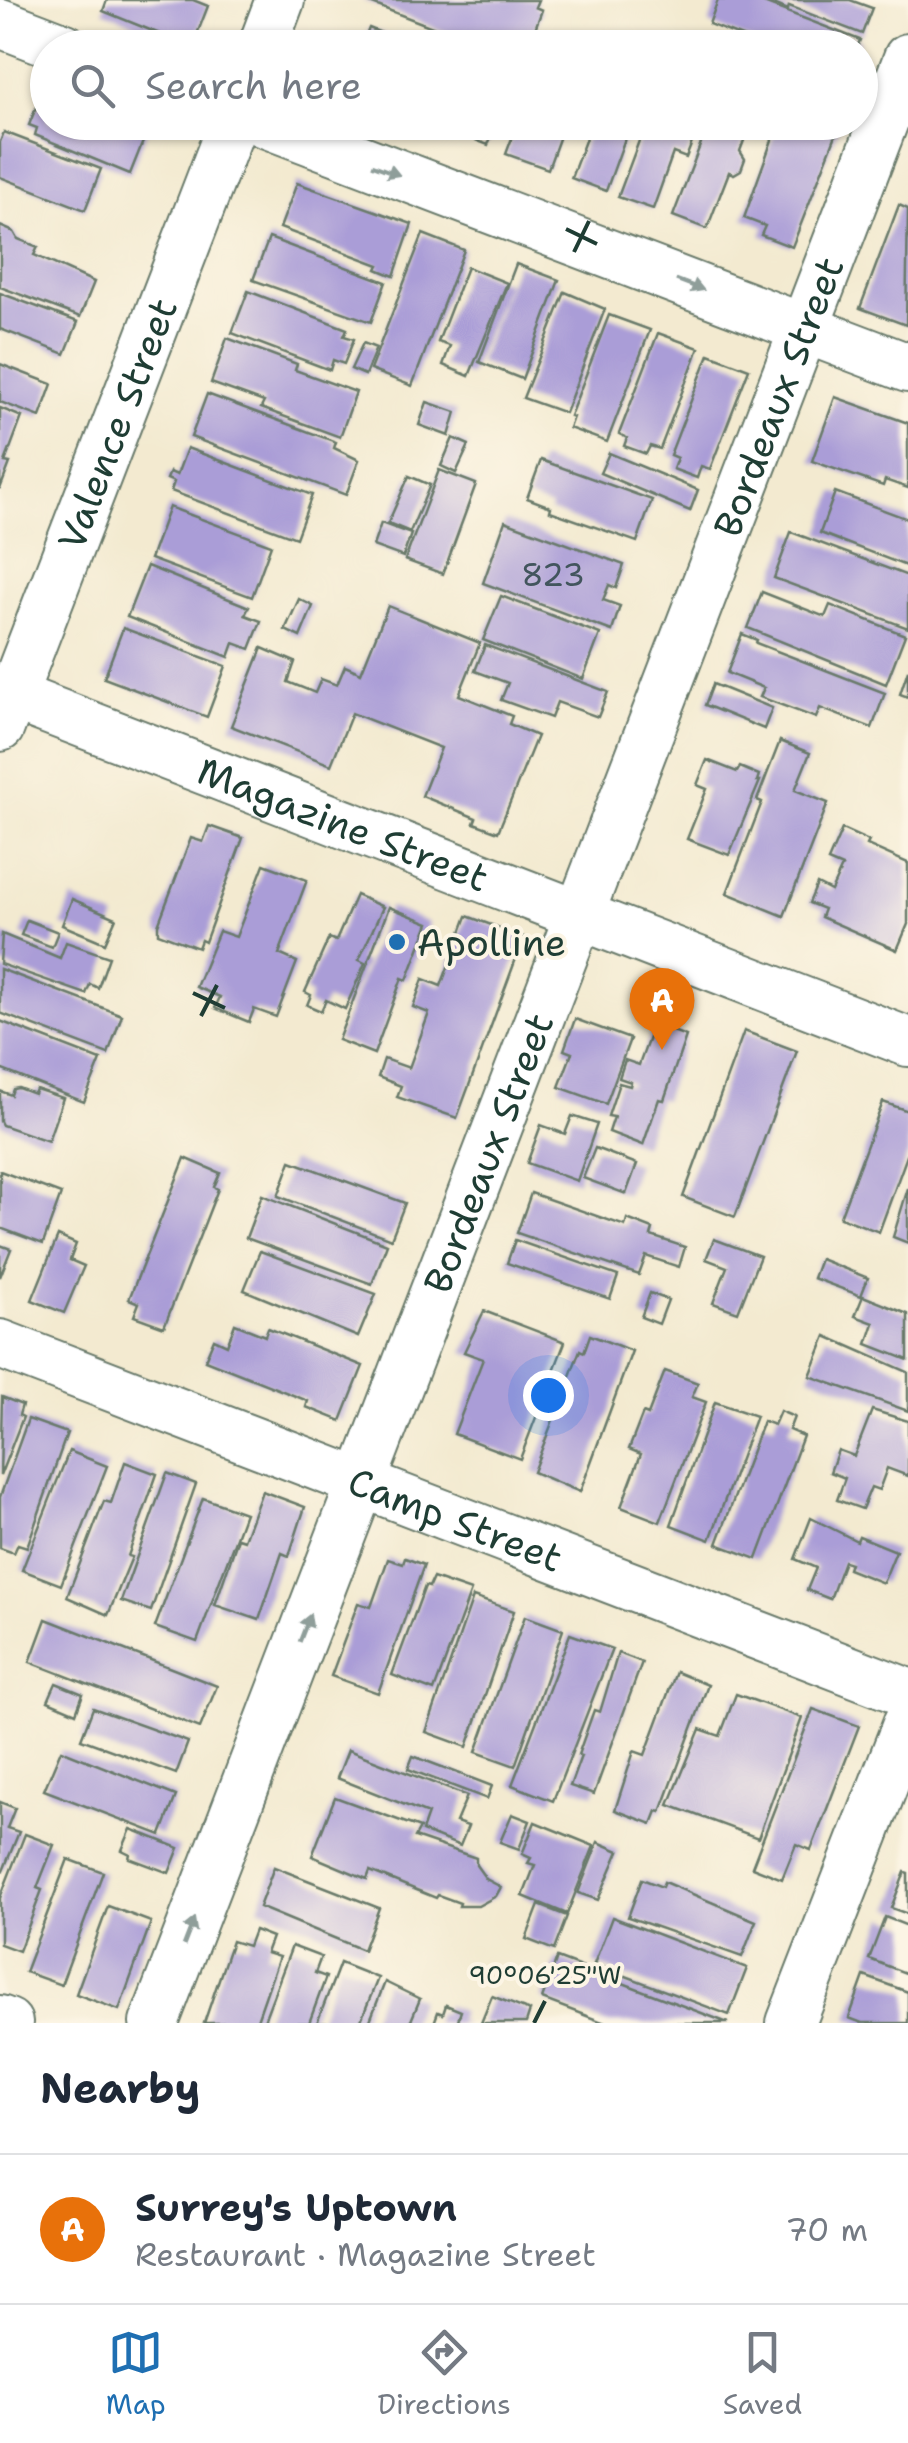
<!DOCTYPE html>
<meta charset="utf-8">
<style>
:root{--surface:#fff;--page:#f6f6f7;--text:#1f2937;--muted:#747a83;--line:#e0e1e3;--accent:#1f6fb2}
body{margin:0;font-family:"Shantell Sans",sans-serif;background:var(--page);color:var(--text)}
.you{position:absolute;left:548px;top:1395px;width:35px;height:35px;margin:-25px;border:8px solid #fff;border-radius:50%;background:#1a73e8;box-shadow:0 0 0 15px #1a73e833}
.badge{display:grid;place-items:center;width:65px;height:65px;border-radius:50%;background:var(--accent);color:#fff;font-size:32px;font-weight:700}
.pin{position:absolute;translate:-50% -82px;filter:drop-shadow(0 2px 5px #0008)}
.pin::after{content:'';position:absolute;top:52px;width:35px;height:30px;background:inherit;clip-path:polygon(0 0,100% 0,50% 100%)}
.list{margin:0;padding:0;list-style:none}
h2{display:flex;justify-content:space-between;align-items:center;height:130px;margin:0;padding:0 40px;font-size:42px}
h2 small{font-size:32px;font-weight:400;color:var(--muted)}
.list li{display:grid;grid-template-columns:65px 1fr auto;gap:30px;align-items:center;box-sizing:border-box;height:150px;padding:0 40px;border-top:2px solid var(--line)}
.list b{display:block;font-size:38px;white-space:nowrap}
.list p{margin:0;font-size:32px;white-space:nowrap;color:var(--muted)}
.list em{font-size:32px;font-style:normal;color:var(--muted)}
.icon{flex:none;width:55px;height:55px;fill:none;stroke:currentColor;stroke-width:2;stroke-linecap:round;stroke-linejoin:round}
.map{position:relative;flex:none;width:908px;height:2023px;overflow:hidden}
.search{position:absolute;background:var(--surface);box-shadow:0 2px 8px #0004;left:30px;right:30px;top:30px;height:110px;display:flex;align-items:center;gap:25px;box-sizing:border-box;padding:0 35px;border-radius:55px;color:var(--muted);font-size:38px}
.sheet{height:280px;background:var(--surface)}
nav{display:flex;justify-content:space-around;align-items:center;box-sizing:border-box;height:140px;border-top:2px solid var(--line);background:var(--surface);font-size:28px;color:var(--muted)}
nav a{display:grid;justify-items:center;gap:5px}
nav .on{color:var(--accent)}
.map>svg:first-child{display:block}
.building{fill:#aa9dd7}
.lines{fill:none;stroke-linecap:round;stroke-linejoin:round}
.minor-casing{stroke:#697a6b;stroke-width:52}
.minor{stroke:#fff;stroke-width:48}
.oneway{fill:#8f9e9a}
.ticks{fill:none;stroke:#1f3d34;stroke-width:4}
.poi-dot{fill:#1f6fb2;stroke:#fcf5e5;stroke-width:4}
.labels{text-anchor:middle;dominant-baseline:central;stroke-width:8;stroke-linejoin:round;paint-order:stroke}
.number-label{font-size:32px;fill:#42555d}
.street-label{font-size:38px;fill:#1f3d34;stroke:#fcf5e5}
.poi-label{font-size:38px;fill:#1f3d34;stroke:#fcf5e5;text-anchor:start}
.ticks-label{font-size:25px;text-anchor:middle;fill:#1f3d34;stroke:#fcf5e5;stroke-width:8;stroke-linejoin:round;paint-order:stroke}
</style>
<div class="map">
<svg width="908" height="2023" viewBox="0 0 908 2023">
<rect width="100%" height="100%" fill="#fcf5e5"/>
<filter id="ink" filterUnits="userSpaceOnUse"><feTurbulence type="fractalNoise" baseFrequency=".01" numOctaves="2"/><feDisplacementMap in="SourceGraphic" scale="20" xChannelSelector="R" yChannelSelector="G"/><feConvolveMatrix kernelMatrix="1 2 1 2 8 2 1 2 1" color-interpolation-filters="sRGB"/></filter>
<filter id="wash" filterUnits="userSpaceOnUse"><feTurbulence type="fractalNoise" baseFrequency=".0048" numOctaves="4" result="noise"/><feDisplacementMap in="SourceGraphic" scale="40" xChannelSelector="R" yChannelSelector="G"/><feGaussianBlur stdDeviation="2.25" result="paint"/><feColorMatrix in="noise" values="0 0 0 0 0 0 0 0 0 0 0 0 0 0 0 0 0 1.4 0 .05"/><feComposite in="paint" operator="in"/></filter>
<g filter="url(#wash)">
<rect width="100%" height="100%" fill="#f3ead0"/>
<g id="blocks">
<g class="building">
<path d="M107 0H193L208 6 192 47 103 11Z"/>
<path d="M362 0H538L535 7 542 10 528 48H487Z"/>
<path d="M718 0H756L860 40 857 48H770L709 24Z"/>
<path d="M764 0H850L872 8 862 34 789 6 788 10Z"/>
<path d="M369 28 417 47V48H361Z"/>
<path d="M625 36 655 47V48H620Z"/>
<path d="M47 100 48 122H131L148 129 130 174 35 135 37 128 29 125 37 105 44 108Z"/>
<path d="M403 122H497L488 145 447 129 444 139Z"/>
<path d="M518 122H565L548 169 506 154Z"/>
<path d="M592 122H631L606 191 571 178Z"/>
<path d="M646 122H700L686 158 673 153 653 209 618 197Z"/>
<path d="M709 122H751L740 151 745 159 741 170 734 174 729 172 707 229 673 216Z"/>
<path d="M794 122H841L792 247 761 235 765 226 744 218 777 126 790 131Z"/>
<path d="M4 132 101 169 85 210 0 177V142Z"/>
<path d="M297 183 412 224 394 276 377 269 379 265 280 228Z"/>
<path d="M899 205 908 209 906 325 860 308Z"/>
<path d="M0 226 14 232 18 239 38 247 34 255 94 282 80 317 0 287Z"/>
<path d="M423 234 464 250 412 386 370 370Z"/>
<path d="M269 238 386 282 371 322 253 280Z"/>
<path d="M516 264 559 280 522 379 479 362Z"/>
<path d="M467 267 507 283 469 376 443 365 450 346 438 342Z"/>
<path d="M248 291 347 329 344 336 354 339 344 364 333 360 330 370 232 333Z"/>
<path d="M565 292 605 309 565 413 523 398Z"/>
<path d="M0 293 78 322 65 354 0 329Z"/>
<path d="M609 315 650 330 607 442 569 428 573 417 570 416Z"/>
<path d="M658 333 699 348 660 449 650 446 646 454 624 446 627 438 619 434Z"/>
<path d="M227 338 297 364 295 370 356 392 340 437 261 408 264 402 211 383Z"/>
<path d="M363 343 376 348 365 375 351 369Z"/>
<path d="M709 354 749 369 710 469 701 466 697 478 673 469 677 458 670 455Z"/>
<path d="M0 364 52 384 40 417 0 402Z"/>
<path d="M207 394 336 442 334 448 359 460 346 495 191 437Z"/>
<path d="M835 397 908 423V488L885 480 883 486 812 461Z"/>
<path d="M427 402 456 412 449 436 419 425Z"/>
<path d="M0 408 22 417 5 462 10 463 0 489Z"/>
<path d="M453 438 469 445 456 473 441 466Z"/>
<path d="M187 448 312 495 296 538 171 491 174 482 167 479 170 472 177 475Z"/>
<path d="M609 453 698 490 690 511 600 473Z"/>
<path d="M541 460 652 500 637 542 550 511 551 507 527 498Z"/>
<path d="M439 470 476 484 443 574 405 560Z"/>
<path d="M409 476 430 485 410 532 388 523Z"/>
<path d="M835 492 908 519 906 566 820 533Z"/>
<path d="M169 507 271 545 252 597 150 559Z"/>
<path d="M505 521 624 565 616 588 609 585 603 600 620 606 612 631 483 583Z"/>
<path d="M381 523 411 534 403 557 373 546Z"/>
<path d="M791 532 908 576V628L774 578Z"/>
<path d="M147 566 249 607 245 615 261 621 250 649 234 643 229 657 127 617Z"/>
<path d="M762 592 825 617 830 605 905 635 886 684 748 628Z"/>
<path d="M501 596 600 634 583 679 483 640Z"/>
<path d="M299 599 313 606 300 637 285 630Z"/>
<path d="M388 606 480 643 459 695 512 716 509 724 537 736 498 832 474 823 476 818 422 796 441 748 352 713 331 765 231 726 262 648 295 662 288 682 315 693 321 679 337 685 345 666 361 673Z"/>
<path d="M123 628 226 666 207 717 104 678Z"/>
<path d="M742 634 757 640 756 643 885 693 872 728 820 708 816 718 760 697 764 688 727 673Z"/>
<path d="M485 645 608 692 598 717 557 702 551 718 501 700 508 683 475 671Z"/>
<path d="M908 670V697L900 694Z"/>
<path d="M713 684 772 708 764 729 705 705Z"/>
<path d="M780 741 810 753 795 790 828 803 784 916 727 893 762 802 757 800Z"/>
<path d="M707 760 737 772 740 767 759 775 757 781H760L729 855 687 839 707 789 697 785Z"/>
<path d="M209 826 243 838 205 942 201 940 198 948 158 933V925L191 838 203 842Z"/>
<path d="M842 829 869 841 867 845 908 863V924L897 950 821 917 824 909 809 903 817 884 831 891 842 867 828 861Z"/>
<path d="M264 864 307 880 279 954 297 962 276 1017 254 1009 249 1022 215 1008 220 997 196 987 219 931 236 937Z"/>
<path d="M356 895 383 907 359 960 365 963 345 1009 326 1000 321 1011 307 1005 311 995 305 992 329 938 336 941Z"/>
<path d="M72 899 116 918 105 943 62 925Z"/>
<path d="M389 907 429 923 407 980 402 978 374 1054 338 1040Z"/>
<path d="M467 916 524 937 457 1118 397 1097 401 1086 378 1077 384 1059 409 1068 429 1013 413 1007 423 979 441 986Z"/>
<path d="M27 920 58 932 52 947 21 935Z"/>
<path d="M2 934 60 958 66 942 109 957 98 988 90 984 86 994 0 964Z"/>
<path d="M0 969 122 1015 108 1054 0 1013Z"/>
<path d="M575 1019 630 1039 606 1104 559 1087 572 1053 564 1050Z"/>
<path d="M0 1021 101 1060 84 1102 0 1069Z"/>
<path d="M654 1024 686 1036 664 1100 659 1099 643 1145 609 1132 614 1117 608 1116 619 1083 630 1086 631 1082 619 1078 625 1060 639 1065Z"/>
<path d="M744 1031 797 1051 735 1217 683 1197Z"/>
<path d="M18 1088 34 1094 36 1089 63 1098 48 1141 2 1125 0 1121V1091L11 1095 13 1089Z"/>
<path d="M883 1102 908 1111V1153L879 1232 840 1217Z"/>
<path d="M572 1116 597 1124 577 1181 527 1163 541 1125 565 1134Z"/>
<path d="M595 1148 637 1164 626 1194 583 1178Z"/>
<path d="M185 1158 220 1173 214 1187 218 1189 164 1327 134 1316 139 1303 129 1299Z"/>
<path d="M291 1161 405 1203 391 1239 278 1196Z"/>
<path d="M0 1171 61 1194 43 1244 0 1228Z"/>
<path d="M908 1188V1243L893 1237Z"/>
<path d="M531 1193 625 1226 627 1219 653 1229 651 1236 685 1247 679 1267 646 1256 639 1275 517 1233Z"/>
<path d="M262 1195 387 1244 372 1284 246 1238Z"/>
<path d="M58 1236 76 1244 70 1260 84 1266 64 1313 32 1300Z"/>
<path d="M714 1239 760 1256 738 1312 713 1303 727 1267 706 1259Z"/>
<path d="M515 1240 618 1276 610 1299 507 1263Z"/>
<path d="M0 1245 11 1249 0 1277Z"/>
<path d="M260 1251 376 1294 358 1337 244 1290Z"/>
<path d="M820 1259 868 1278 861 1296 813 1278Z"/>
<path d="M650 1293 668 1300 659 1324 641 1317Z"/>
<path d="M863 1296 908 1314V1360L867 1344 874 1323 855 1316Z"/>
<path d="M484 1311 565 1342 520 1459 454 1434 483 1359 464 1352Z"/>
<path d="M235 1324 265 1336 268 1328 363 1366 341 1421 306 1407 308 1401 205 1360 214 1339 227 1345Z"/>
<path d="M590 1335 632 1351 580 1492 533 1472 580 1350 584 1352Z"/>
<path d="M826 1336 908 1372V1411L810 1376Z"/>
<path d="M665 1371 698 1383 692 1397 706 1402 660 1522 621 1507 641 1454 629 1449 643 1413 648 1415Z"/>
<path d="M2 1397 22 1405 19 1415 23 1417 0 1476Z"/>
<path d="M715 1402 756 1416 710 1540 671 1525Z"/>
<path d="M872 1410 908 1421V1476L887 1468 879 1490 871 1487 862 1509 837 1500 845 1478 830 1472 838 1450 854 1456Z"/>
<path d="M780 1411 794 1417 789 1430 803 1436 757 1559 717 1544 763 1421 774 1425Z"/>
<path d="M28 1419 67 1433 27 1547 18 1544 14 1553 0 1548V1497Z"/>
<path d="M69 1451 107 1466 61 1585 22 1570Z"/>
<path d="M125 1462 157 1474 128 1556 132 1557 108 1615 67 1597 104 1501 111 1503Z"/>
<path d="M167 1473 196 1484 151 1611 121 1601Z"/>
<path d="M262 1491 305 1507 289 1556 282 1553 259 1620 215 1605 238 1538 244 1540Z"/>
<path d="M203 1498 245 1513 197 1642 155 1627Z"/>
<path d="M811 1518 857 1541 859 1536 896 1551 883 1583 848 1569 850 1563 844 1561 830 1599 807 1590 816 1568 795 1559Z"/>
<path d="M405 1558 424 1565 378 1693 331 1676 358 1603 371 1607 388 1559 403 1564Z"/>
<path d="M433 1578 471 1591 434 1691 392 1675 425 1586 429 1587Z"/>
<path d="M473 1597 514 1611 467 1747 426 1732Z"/>
<path d="M525 1616 563 1630 515 1766 476 1752Z"/>
<path d="M46 1619 217 1686 200 1728 30 1662Z"/>
<path d="M570 1634 612 1649 553 1801 512 1785Z"/>
<path d="M618 1653 642 1662 594 1794 570 1786 581 1756 578 1755 594 1710 600 1712Z"/>
<path d="M676 1672 708 1685 661 1812 657 1811 652 1824 615 1810 634 1751 645 1755Z"/>
<path d="M56 1683 83 1694 76 1713 48 1701Z"/>
<path d="M736 1694 802 1718 758 1838 669 1805 700 1729 720 1736Z"/>
<path d="M93 1708 188 1742 176 1774 81 1739Z"/>
<path d="M813 1709 859 1726 811 1850 796 1844 782 1879 752 1867Z"/>
<path d="M61 1750 176 1796 161 1835 44 1790Z"/>
<path d="M348 1750 467 1796 456 1822 468 1826 460 1846 422 1831 428 1814 337 1778Z"/>
<path d="M413 1756 492 1786 487 1799 408 1769Z"/>
<path d="M335 1797 420 1828 415 1837 476 1858V1865L486 1879 501 1887 496 1896 478 1906H459L460 1903 438 1895 436 1898 370 1871 367 1879 312 1856Z"/>
<path d="M0 1802 15 1808 7 1828 19 1832 3 1871 0 1869Z"/>
<path d="M512 1814 530 1821 519 1849 500 1842Z"/>
<path d="M535 1822 594 1846 567 1914 523 1896 535 1865 528 1863 531 1858 522 1854Z"/>
<path d="M131 1829 179 1848 169 1873 129 1858 130 1854 122 1850Z"/>
<path d="M25 1834 54 1845 37 1888 42 1890 19 1951 0 1944V1898Z"/>
<path d="M598 1842 619 1851 598 1900 578 1893Z"/>
<path d="M68 1859 103 1872 61 1985 25 1972Z"/>
<path d="M274 1867 379 1908 363 1950 259 1907Z"/>
<path d="M905 1872 908 1873V1914L891 1908Z"/>
<path d="M642 1879 662 1887 664 1882 756 1921 742 1957 628 1917Z"/>
<path d="M539 1905 567 1916 554 1950 526 1939Z"/>
<path d="M108 1906 151 1922 119 2010 76 1994Z"/>
<path d="M612 1917 747 1968 729 2015 594 1964Z"/>
<path d="M885 1917 908 1926V1974L869 1959Z"/>
<path d="M254 1930 272 1937 266 1953 279 1957 256 2023H204L232 1941 248 1946Z"/>
<path d="M292 1946 321 1957 315 1973 326 1977 309 2023H263Z"/>
<path d="M557 1958 728 2023H605L542 1999Z"/>
<path d="M340 1963 378 1978 360 2023H317Z"/>
<path d="M864 1976 908 1992V2023H862L849 2018Z"/>
<path d="M385 1982 420 1999 410 2023H369Z"/>
<path d="M492 1996 530 2011 526 2023H481Z"/>
<path d="M446 2005 461 2011 458 2020 465 2023H434L438 2012 443 2014Z"/>
</g>
</g>
</g>
<g filter="url(#ink)">
<use href="#blocks" fill-opacity="0" stroke="#697a6b" stroke-width="2.5"/>
<g class="lines">
<g class="minor-casing">
<g id="minor">
<path d="M0 23 65 48"/>
<path d="M262 48 280 0"/>
<path d="M262 122 908 368"/>
<path id="s1" d="M0 691 908 1042"/>
<path id="s2" d="M0 727 233 122"/>
<path id="s3" d="M0 1344 908 1693"/>
<path d="M0 2020 8 2023"/>
<path id="s4" d="M154 2023 908 58"/>
<path d="M791 2023 908 1722"/>
</g>
</g>
<use href="#minor" class="minor"/>
</g>
<defs><path id="oneway-solid" d="M-6-.8H1V-3.2L6.5 0L1 3.2V.8H-6Z" transform="scale(2.5)"/></defs>
<g class="oneway">
<use href="#oneway-solid" transform="translate(386 170) rotate(21)"/>
<use href="#oneway-solid" transform="translate(690 285) rotate(21)"/>
<use href="#oneway-solid" transform="translate(305 1628) rotate(-69)"/>
<use href="#oneway-solid" transform="translate(189 1932) rotate(-69)"/>
</g>
</g>
<path class="ticks" d="M566 229 597 244M574 252 589 221M193 993 225 1008M201 1016 217 985M534 2023 545 2001"/>
<circle class="poi-dot" cx="397" cy="942" r="10"/>
<g class="labels">
<g class="number-label">
<text x="553" y="574">823</text>
</g>
<g class="street-label">
<text stroke="none"><textPath href="#s4" startOffset="1742">Bordeaux Street</textPath></text>
<text stroke="none"><textPath href="#s2" startOffset="325">Valence Street</textPath></text>
<text stroke="none"><textPath href="#s1" startOffset="368">Magazine Street</textPath></text>
<text stroke="none"><textPath href="#s4" startOffset="932">Bordeaux Street</textPath></text>
<text stroke="none"><textPath href="#s3" startOffset="488">Camp Street</textPath></text>
</g>
<g class="poi-label">
<text x="417" y="942">Apolline</text>
</g>
</g>
<g class="ticks-label">
<text x="545" y="1984">90°06'25"W</text>
</g>
</svg>
<div class="you"></div>
<div class="pin badge" style="left:662px;top:1050px;background:#e8710a">A</div>
<div class="search"><svg class="icon" aria-label="search" viewBox="0 0 24 24"><circle cx="10" cy="10" r="6"/><path d="M15 15l6 6"/></svg>Search here</div>
</div>
<section class="sheet">
<h2>Nearby<small></small></h2>
<ul class="list">
<li><span class="badge" style="background:#e8710a">A</span><div><b>Surrey's Uptown</b><p>Restaurant · Magazine Street</p></div><em>70 m</em></li>
</ul>
</section>
<nav>
<a class="on"><svg class="icon" aria-label="map" viewBox="0 0 24 24"><path d="M3 6l6-2 6 2 6-2v14l-6 2-6-2-6 2zM9 4v14M15 6v14"/></svg>Map</a>
<a><svg class="icon" aria-label="directions" viewBox="0 0 24 24"><path d="M12 3l9 9-9 9-9-9zM9 14v-3h6M13 9l2 2-2 2"/></svg>Directions</a>
<a><svg class="icon" aria-label="saved" viewBox="0 0 24 24"><path d="M7 4h10v16l-5-4-5 4z"/></svg>Saved</a>
</nav>
